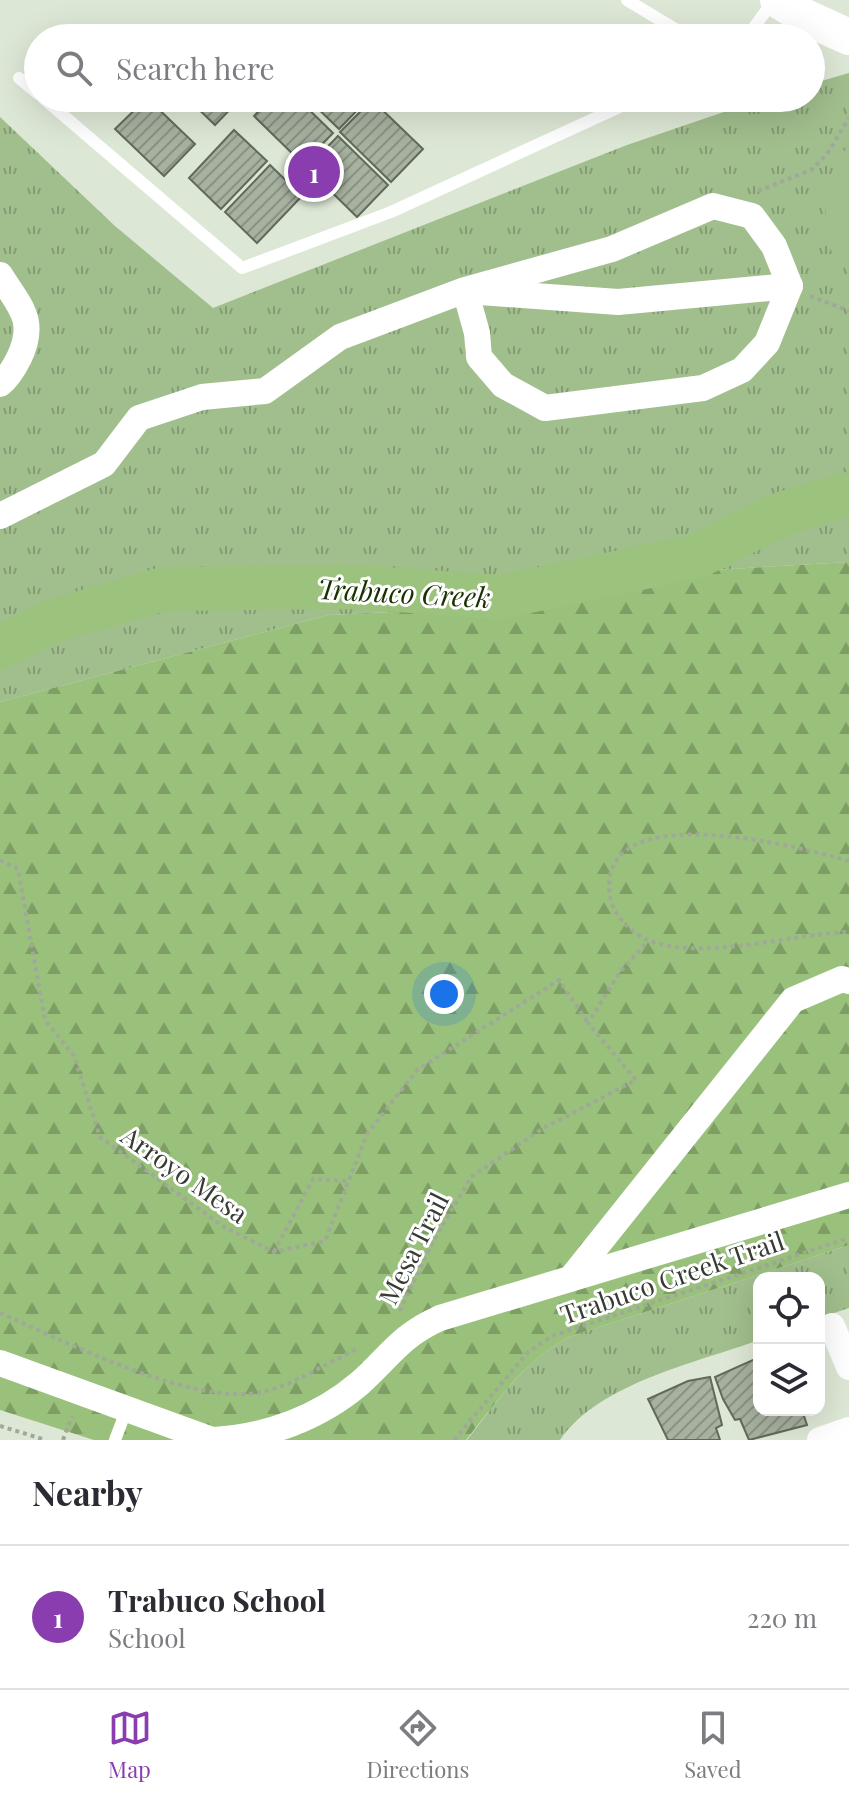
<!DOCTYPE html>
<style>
:root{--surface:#fff;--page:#f2f2f3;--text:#2b2b33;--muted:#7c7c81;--line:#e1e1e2;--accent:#893dae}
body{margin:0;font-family:"Playfair Display",serif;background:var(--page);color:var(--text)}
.controls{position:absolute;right:24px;bottom:24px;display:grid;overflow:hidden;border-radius:16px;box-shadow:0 8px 32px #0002}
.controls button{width:72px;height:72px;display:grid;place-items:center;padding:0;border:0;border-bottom:2px solid var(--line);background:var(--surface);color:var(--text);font:40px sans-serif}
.you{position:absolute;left:444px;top:994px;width:28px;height:28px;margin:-20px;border:6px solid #fff;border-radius:50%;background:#1a73e8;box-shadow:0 0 0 12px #1a73e833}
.badge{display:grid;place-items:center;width:52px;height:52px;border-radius:50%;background:var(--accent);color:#fff;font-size:26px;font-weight:700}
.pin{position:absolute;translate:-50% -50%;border:4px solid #fff;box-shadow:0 2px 8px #0006}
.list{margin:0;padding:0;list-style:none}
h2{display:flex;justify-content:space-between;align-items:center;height:104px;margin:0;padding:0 32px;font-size:34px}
h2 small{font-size:26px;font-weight:400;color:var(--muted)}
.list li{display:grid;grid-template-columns:52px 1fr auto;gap:24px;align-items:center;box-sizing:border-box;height:144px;padding:0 32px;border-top:2px solid var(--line)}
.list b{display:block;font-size:30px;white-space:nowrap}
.list p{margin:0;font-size:26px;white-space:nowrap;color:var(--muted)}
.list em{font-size:26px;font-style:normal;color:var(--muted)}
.icon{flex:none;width:44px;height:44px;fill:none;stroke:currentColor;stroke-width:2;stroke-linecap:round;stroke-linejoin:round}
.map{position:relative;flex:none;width:849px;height:1440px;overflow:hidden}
.search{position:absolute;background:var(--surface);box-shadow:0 8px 32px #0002;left:24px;right:24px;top:24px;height:88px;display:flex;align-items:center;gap:20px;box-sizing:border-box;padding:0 28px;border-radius:44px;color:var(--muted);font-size:30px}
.sheet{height:248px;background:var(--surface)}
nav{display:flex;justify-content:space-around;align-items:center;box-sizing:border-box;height:112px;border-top:2px solid var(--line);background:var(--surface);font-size:22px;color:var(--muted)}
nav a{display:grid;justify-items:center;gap:4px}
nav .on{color:var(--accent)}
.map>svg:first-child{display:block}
.grass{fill:url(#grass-tufts)}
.forest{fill:url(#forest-firs)}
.pitch{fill:#a1be8d}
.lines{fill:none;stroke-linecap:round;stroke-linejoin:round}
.river{stroke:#9bc37d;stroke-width:44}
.building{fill:url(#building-hatch);stroke:#606a5a;stroke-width:2}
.path{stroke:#a0a89a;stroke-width:4;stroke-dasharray:4 4;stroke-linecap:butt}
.lane{stroke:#fff;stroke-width:12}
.street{stroke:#fff;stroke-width:26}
.secondary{stroke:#fff;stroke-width:36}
.labels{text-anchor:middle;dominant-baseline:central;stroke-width:6;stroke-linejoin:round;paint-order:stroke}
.street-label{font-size:26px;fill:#373b34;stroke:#fff}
.water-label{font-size:28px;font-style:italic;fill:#193100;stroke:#fff}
</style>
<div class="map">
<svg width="849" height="1440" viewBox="0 0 849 1440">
<defs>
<pattern id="grass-tufts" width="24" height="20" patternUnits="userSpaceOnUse" patternTransform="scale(2)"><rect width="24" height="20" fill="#a1be8d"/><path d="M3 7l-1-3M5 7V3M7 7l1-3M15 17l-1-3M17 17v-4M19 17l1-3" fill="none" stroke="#849c74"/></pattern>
<pattern id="forest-firs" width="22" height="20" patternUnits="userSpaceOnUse" patternTransform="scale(2)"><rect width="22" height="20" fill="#99c17b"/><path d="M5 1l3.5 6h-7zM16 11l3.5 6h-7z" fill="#7e9e66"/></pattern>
<pattern id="building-hatch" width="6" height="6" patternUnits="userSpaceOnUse" patternTransform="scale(2)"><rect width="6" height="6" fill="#a7b1a0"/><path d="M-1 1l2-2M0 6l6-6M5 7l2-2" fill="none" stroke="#899183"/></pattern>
</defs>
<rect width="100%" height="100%" fill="#dde7d5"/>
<g class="grass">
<path d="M849 73V562L676 572 497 607 329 615 0 702V117L115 226 213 308 627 145 765 98H811V84Z"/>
<path d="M849 1245V1308L819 1318V1278H759V1340C696 1363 599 1383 560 1440H467C497 1402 524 1360 569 1337Z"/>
</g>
<path class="forest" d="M849 562V1245L569 1337C524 1360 497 1402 466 1440H94L0 1410V702L329 615 497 607 676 572Z"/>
<path class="pitch" d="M849 145V259L842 249 832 252 820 228 828 225C819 200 833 165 849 145Z"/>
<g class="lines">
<path class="river" d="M0 647 53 621 163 589 355 587 500 597 698 556 784 513 849 494"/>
</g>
<g class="building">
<path d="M97 30 106 38H89Z"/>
<path d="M147 98 195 144 164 176 115 129Z"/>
<path d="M187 98H241L215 125Z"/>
<path d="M271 98H297L333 133 303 164 254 116Z"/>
<path d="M307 98H369L339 129Z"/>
<path d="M372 100 423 149 391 182 340 132Z"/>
<path d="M234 130 267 161 221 209 189 178Z"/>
<path d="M338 136 388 185 357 217 307 168Z"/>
<path d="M270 165 302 196 257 243 225 212Z"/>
<path d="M755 1359 759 1361V1410H802L807 1425 749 1440 740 1419 735 1420 723 1399 715 1377Z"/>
<path d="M710 1377 722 1425 716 1428 720 1440H668L648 1399 688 1381Z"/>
</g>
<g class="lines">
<g class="path">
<path d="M758 191 811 170 827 154 849 118"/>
<path d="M810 296 849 311"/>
<path d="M0 860 18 869 45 1020 74 1056 100 1137 224 1227 274 1252 325 1241 367 1134 417 1070 559 980 588 1023"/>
<path d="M849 861C800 847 594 793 610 897 613 915 633 935 650 941 705 961 790 934 849 932"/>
<path d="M274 1252 313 1179 347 1181"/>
<path d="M400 1311 431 1245 471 1177 542 1129 636 1080 588 1023 620 972 648 941"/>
<path d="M0 1313C65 1341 193 1407 262 1392 291 1386 329 1362 357 1349"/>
<path d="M0 1426 46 1440"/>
<path d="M63 1440 72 1416"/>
<path d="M454 1440 528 1352 552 1336 849 1238"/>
</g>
<g class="lane">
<path d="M627 0 690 38"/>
<path d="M746 38 774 0"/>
<path d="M19 78 38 94"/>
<path d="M43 98 242 268 391 212 639 98"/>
<path d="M115 1440 126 1411"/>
</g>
<g class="street">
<path d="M0 275C20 307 37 320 19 358 14 368 9 377 0 384"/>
<path d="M480 292 618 302 790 286"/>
<path d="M0 516 104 464 139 418 202 397 265 391 340 337 465 290 612 249 713 206 752 216 774 246 790 286 767 343 742 370 703 388 545 408 503 385 479 357 477 333 465 290"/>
<path d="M572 1277 793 1000 842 979 849 981"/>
<path d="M832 1326 849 1367"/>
<path d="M0 1363 212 1440"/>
<path d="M214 1440C267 1437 319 1418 360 1383 391 1355 400 1336 440 1318L849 1195"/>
<path d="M820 1440 849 1430"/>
</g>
<path class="secondary" d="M778 0 805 17 849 37"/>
</g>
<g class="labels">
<g class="street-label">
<text transform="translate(185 1174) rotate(35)">Arroyo Mesa</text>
<text transform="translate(413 1248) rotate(-63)">Mesa Trail</text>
<text transform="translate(672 1277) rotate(-19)">Trabuco Creek Trail</text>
</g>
<g class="water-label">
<text transform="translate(404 592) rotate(3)">Trabuco Creek</text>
</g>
</g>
</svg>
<div class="controls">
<button><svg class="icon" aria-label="locate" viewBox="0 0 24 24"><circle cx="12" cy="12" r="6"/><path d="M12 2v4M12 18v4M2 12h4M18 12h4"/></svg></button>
<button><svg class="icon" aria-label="layers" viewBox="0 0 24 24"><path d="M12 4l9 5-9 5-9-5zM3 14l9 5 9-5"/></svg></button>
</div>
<div class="you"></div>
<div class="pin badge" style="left:314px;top:172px">1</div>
<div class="search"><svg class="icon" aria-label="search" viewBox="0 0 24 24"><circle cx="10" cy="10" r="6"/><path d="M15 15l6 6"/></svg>Search here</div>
</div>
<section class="sheet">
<h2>Nearby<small></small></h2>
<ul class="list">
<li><span class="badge">1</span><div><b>Trabuco School</b><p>School</p></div><em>220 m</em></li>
</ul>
</section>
<nav>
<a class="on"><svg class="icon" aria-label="map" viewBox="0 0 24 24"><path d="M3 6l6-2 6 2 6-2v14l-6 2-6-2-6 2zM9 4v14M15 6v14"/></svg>Map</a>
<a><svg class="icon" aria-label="directions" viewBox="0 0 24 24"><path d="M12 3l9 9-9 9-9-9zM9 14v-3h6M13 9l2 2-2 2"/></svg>Directions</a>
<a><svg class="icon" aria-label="saved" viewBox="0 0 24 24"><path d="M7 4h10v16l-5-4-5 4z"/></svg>Saved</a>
</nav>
